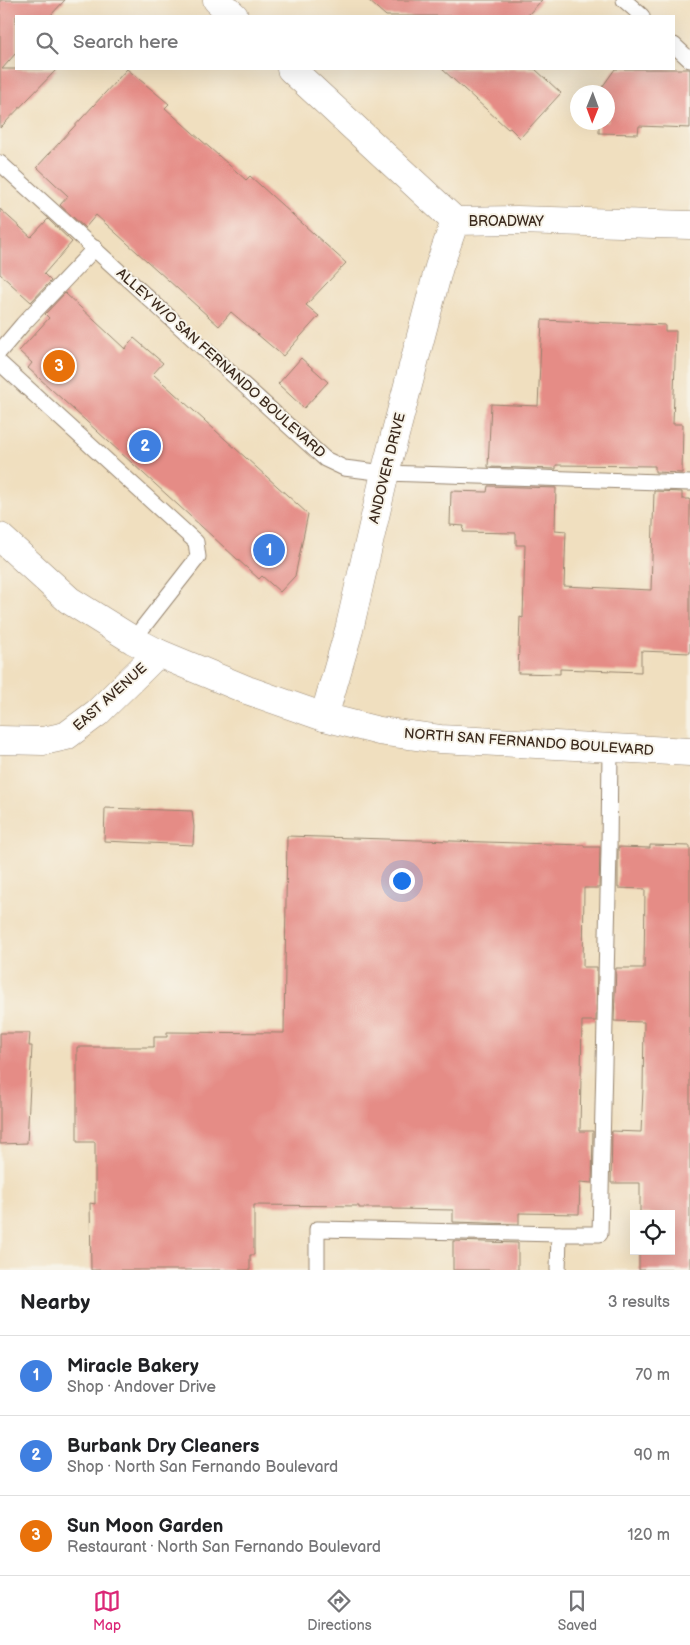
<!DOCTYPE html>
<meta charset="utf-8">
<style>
:root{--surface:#fff;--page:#f6f6f6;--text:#202124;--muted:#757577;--line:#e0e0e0;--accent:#db2777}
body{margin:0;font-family:"Balsamiq Sans",sans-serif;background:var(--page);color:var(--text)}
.controls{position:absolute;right:15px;bottom:15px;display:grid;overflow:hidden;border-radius:0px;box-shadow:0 5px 20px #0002}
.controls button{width:45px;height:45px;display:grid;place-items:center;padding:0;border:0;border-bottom:1px solid var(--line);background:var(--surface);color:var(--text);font:25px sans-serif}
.compass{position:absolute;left:570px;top:85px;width:45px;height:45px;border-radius:50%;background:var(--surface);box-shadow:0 5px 20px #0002;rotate:181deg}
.you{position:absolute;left:401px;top:880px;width:18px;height:18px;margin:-12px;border:4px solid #fff;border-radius:50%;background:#1a73e8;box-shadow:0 0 0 8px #1a73e833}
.badge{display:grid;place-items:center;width:32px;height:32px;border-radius:50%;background:var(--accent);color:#fff;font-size:16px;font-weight:700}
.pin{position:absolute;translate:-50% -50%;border:2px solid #fff;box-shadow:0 1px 5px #0006}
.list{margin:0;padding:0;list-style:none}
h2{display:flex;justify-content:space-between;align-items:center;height:65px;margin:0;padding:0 20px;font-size:21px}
h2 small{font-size:16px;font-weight:400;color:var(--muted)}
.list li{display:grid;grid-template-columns:32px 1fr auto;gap:15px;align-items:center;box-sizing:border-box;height:80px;padding:0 20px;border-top:1px solid var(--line)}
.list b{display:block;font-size:19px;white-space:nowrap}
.list p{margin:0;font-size:16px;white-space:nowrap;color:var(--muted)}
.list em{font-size:16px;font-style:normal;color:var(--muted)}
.icon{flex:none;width:28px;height:28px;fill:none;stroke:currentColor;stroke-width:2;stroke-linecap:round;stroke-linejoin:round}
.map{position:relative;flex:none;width:690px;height:1270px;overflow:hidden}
.search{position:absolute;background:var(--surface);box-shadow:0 5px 20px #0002;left:15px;right:15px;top:15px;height:55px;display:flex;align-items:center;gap:12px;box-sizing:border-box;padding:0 18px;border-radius:0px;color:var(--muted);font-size:19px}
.sheet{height:305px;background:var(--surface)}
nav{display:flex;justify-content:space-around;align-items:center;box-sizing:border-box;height:70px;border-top:1px solid var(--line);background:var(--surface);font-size:14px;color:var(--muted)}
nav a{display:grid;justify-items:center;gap:2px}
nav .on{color:var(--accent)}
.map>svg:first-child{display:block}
.building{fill:#e58c86}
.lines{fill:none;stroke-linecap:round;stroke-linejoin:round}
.service-casing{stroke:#96846e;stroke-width:17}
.minor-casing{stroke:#96846e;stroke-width:29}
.primary-casing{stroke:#96846e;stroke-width:29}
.service{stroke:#fff;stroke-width:15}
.minor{stroke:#fff;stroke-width:28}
.primary{stroke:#fff;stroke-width:28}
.labels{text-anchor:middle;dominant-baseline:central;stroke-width:4;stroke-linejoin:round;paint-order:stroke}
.street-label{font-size:14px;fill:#3b2a1e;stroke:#f7f3e8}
</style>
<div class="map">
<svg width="690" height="1270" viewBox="0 0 690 1270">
<rect width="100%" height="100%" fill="#f7f3e8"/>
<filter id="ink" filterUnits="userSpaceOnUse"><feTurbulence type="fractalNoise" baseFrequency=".02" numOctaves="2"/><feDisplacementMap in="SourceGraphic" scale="10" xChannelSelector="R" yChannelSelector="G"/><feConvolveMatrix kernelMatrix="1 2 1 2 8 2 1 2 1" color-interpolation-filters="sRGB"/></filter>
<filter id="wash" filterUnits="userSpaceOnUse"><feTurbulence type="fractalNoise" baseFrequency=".0096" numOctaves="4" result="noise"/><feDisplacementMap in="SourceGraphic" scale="20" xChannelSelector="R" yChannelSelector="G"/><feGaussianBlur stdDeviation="1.12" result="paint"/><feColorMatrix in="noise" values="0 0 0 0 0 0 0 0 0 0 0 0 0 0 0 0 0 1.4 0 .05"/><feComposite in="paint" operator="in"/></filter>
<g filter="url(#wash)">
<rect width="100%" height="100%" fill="#f0dfbf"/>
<g id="blocks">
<g class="building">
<path d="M0 0H65L50 16H16V53L2 69H57L0 128Z"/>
<path d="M368 0H542L527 16H386Z"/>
<path d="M127 69 169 104 165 108 246 180 250 176 346 263 306 305 319 316 283 356 231 312 219 326 96 215 85 228 60 205 68 196 37 167Z"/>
<path d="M442 69H535L561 93 520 138 510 128 508 129Z"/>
<path d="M615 69H690V128L639 126 638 134 599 133V122H608V92H600V90Z"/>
<path d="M0 209 31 237 48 219 72 242 44 274 51 281 31 302 0 274Z"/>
<path d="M65 293 125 349 134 338 163 363 153 374 308 514 295 576 280 592 262 576 259 579 28 368 32 363 19 351 49 318 45 314Z"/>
<path d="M542 320 665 325V331H676L673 424H683L682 473 655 472V466L556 465V469L488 467 491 404 538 406Z"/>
<path d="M301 358 328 382 304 408 278 384Z"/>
<path d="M488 486 556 488 555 530 566 531 564 586 651 590 654 491 682 492V499H690V653L641 651V672L560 669V674L518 673 520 617 523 618 525 545H516V533L463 532 464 526 450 525 451 491 487 492Z"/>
<path d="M105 808 192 811 194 827 193 845 104 841Z"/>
<path d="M287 836 584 845V847H600L599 888H584L583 967H597L596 1021H582L580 1131H593L592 1183 580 1182 579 1214 519 1213V1224L453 1222V1210L393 1209V1208H359V1206L254 1205V1255H250V1270H91L90 1203 95 1204V1142H77V1047H154V1037H167V1032L284 1033Z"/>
<path d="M650 845 690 846V1270H639V1251H671V1214H640V1183H611L612 1131 641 1132 643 1090 644 1022 614 1021 616 968H644L645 889 618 888V847L650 848Z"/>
<path d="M0 1033H30L29 1046H32L27 1143 0 1144Z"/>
<path d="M453 1241 518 1243V1270H453Z"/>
</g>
</g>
</g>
<g filter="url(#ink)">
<use href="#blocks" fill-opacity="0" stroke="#96846e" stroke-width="1"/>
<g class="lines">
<g class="service-casing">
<g id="service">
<path d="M624 0 642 16"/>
<path d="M674 45 690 60"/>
<path d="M0 163 325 459 344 468 385 473 690 483"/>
<path d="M0 351 23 324 95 248"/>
<path d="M0 363 196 542 198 557 133 640"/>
<path d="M317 1270V1229L559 1234"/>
<path d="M558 1270 559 1234H600L609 851 610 748"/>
</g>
</g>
<g class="minor-casing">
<g id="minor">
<path d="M217 0 234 16"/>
<path d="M291 69 455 221 517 220 690 225"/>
<path d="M324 717 349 630 385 473 439 267 455 221"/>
<path d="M0 740 43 741 66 736 97 713 158 653"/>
</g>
</g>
<g class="primary-casing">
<path id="primary" d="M0 537 69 600 133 640 158 653 247 690 324 717 379 731 440 739 690 752"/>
</g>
<use href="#service" class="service"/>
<use href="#minor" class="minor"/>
<use href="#primary" class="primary"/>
</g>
</g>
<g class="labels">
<g class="street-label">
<text x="506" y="221">BROADWAY</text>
<text transform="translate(221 363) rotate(42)">ALLEY W/O SAN FERNANDO BOULEVARD</text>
<text transform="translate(387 468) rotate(-76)">ANDOVER DRIVE</text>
<text transform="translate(110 697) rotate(-42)">EAST AVENUE</text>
<text transform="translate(529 742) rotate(4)">NORTH SAN FERNANDO BOULEVARD</text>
</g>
</g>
</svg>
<div class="controls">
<button><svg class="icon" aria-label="locate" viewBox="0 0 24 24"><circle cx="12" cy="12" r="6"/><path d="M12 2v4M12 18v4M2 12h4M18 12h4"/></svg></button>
</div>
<svg class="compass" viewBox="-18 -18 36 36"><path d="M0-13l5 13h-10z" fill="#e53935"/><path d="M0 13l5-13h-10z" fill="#757577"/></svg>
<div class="you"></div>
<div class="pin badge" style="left:269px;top:550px;background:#3f7fe0">1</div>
<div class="pin badge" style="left:145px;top:446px;background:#3f7fe0">2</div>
<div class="pin badge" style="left:59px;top:366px;background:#e8710a">3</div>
<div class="search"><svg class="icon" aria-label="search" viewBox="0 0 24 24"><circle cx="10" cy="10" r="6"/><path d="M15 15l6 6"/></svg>Search here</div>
</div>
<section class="sheet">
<h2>Nearby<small>3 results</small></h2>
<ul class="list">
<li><span class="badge" style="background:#3f7fe0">1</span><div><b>Miracle Bakery</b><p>Shop · Andover Drive</p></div><em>70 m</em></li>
<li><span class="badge" style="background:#3f7fe0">2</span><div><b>Burbank Dry Cleaners</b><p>Shop · North San Fernando Boulevard</p></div><em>90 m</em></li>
<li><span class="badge" style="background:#e8710a">3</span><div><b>Sun Moon Garden</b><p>Restaurant · North San Fernando Boulevard</p></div><em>120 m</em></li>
</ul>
</section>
<nav>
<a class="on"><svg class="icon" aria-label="map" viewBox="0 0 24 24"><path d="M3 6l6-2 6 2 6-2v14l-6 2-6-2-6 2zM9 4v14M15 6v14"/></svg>Map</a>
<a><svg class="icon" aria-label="directions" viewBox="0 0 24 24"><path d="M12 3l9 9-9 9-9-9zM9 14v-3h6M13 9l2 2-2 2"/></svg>Directions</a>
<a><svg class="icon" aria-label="saved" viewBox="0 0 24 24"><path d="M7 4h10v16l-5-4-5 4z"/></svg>Saved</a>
</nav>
